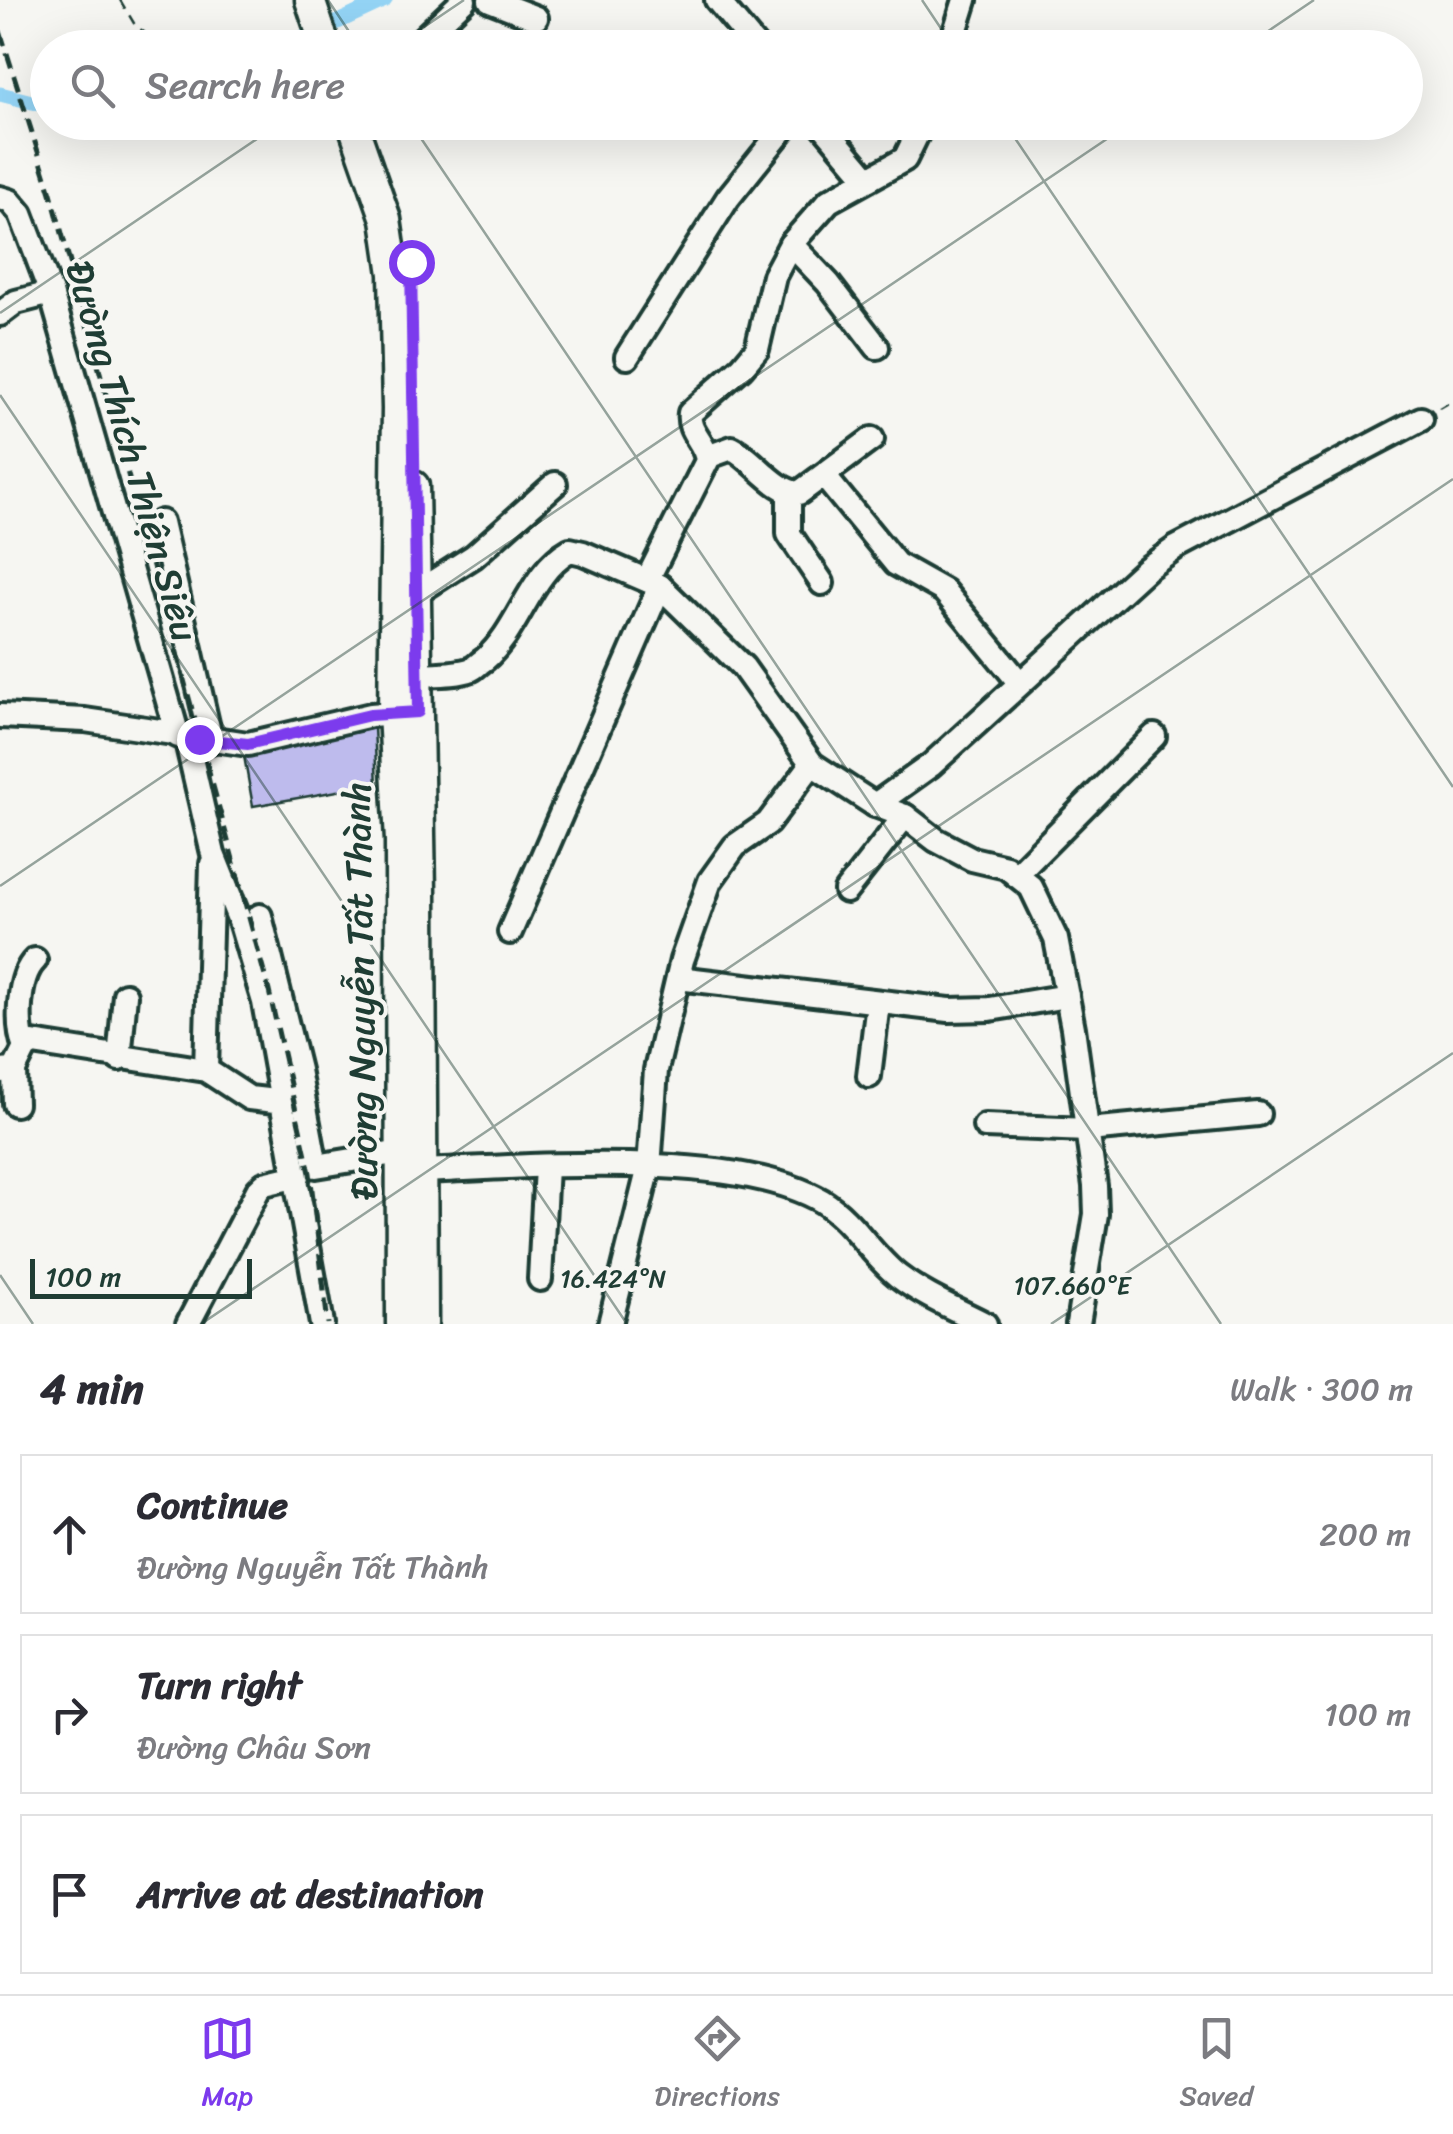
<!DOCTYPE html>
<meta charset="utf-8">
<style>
:root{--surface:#fff;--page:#f2f2f3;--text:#2b2b33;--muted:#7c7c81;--line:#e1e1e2;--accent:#7c3aed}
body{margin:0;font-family:Sriracha,sans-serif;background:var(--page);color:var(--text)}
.scale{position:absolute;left:30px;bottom:25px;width:222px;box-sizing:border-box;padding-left:10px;border:5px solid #1f3d34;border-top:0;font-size:28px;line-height:35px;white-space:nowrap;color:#1f3d34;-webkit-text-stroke:8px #f6f6f2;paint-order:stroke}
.stop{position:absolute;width:30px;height:30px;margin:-22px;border:8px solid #7c3aed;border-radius:50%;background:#fff}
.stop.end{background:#7c3aed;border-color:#fff;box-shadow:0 2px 10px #0008}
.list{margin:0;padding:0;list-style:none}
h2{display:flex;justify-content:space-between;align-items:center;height:130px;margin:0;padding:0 40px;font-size:42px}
h2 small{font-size:32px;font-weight:400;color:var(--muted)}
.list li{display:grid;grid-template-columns:65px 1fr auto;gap:30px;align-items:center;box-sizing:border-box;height:160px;margin:0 20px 20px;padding:0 20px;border:2px solid var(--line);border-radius:0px}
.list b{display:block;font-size:38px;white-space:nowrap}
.list p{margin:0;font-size:32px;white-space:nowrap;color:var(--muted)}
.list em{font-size:32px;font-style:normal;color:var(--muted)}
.icon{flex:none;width:55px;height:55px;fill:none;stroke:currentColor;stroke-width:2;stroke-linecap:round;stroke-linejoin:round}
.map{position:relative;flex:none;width:1453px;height:1324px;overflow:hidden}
.search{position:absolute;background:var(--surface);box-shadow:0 10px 40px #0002;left:30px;right:30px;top:30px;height:110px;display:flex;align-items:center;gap:25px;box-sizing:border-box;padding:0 35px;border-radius:55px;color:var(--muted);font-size:38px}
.sheet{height:670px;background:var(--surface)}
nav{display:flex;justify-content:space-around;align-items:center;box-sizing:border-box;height:140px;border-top:2px solid var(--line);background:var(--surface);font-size:28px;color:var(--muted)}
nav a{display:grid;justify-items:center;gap:5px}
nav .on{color:var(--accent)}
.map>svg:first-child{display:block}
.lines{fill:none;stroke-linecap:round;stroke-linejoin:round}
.canal{stroke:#93d3f4;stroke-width:15}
.building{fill:#bebbed;stroke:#1f3d34;stroke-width:2.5}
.minor-casing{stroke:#1f3d34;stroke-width:30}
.major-casing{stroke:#1f3d34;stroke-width:35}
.path{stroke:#1f3d34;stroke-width:2.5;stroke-dasharray:10 8;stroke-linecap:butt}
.minor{stroke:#f6f6f2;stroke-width:22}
.major{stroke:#f6f6f2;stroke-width:28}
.rail{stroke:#1f3d34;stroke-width:5;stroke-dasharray:15 8;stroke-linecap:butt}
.route{stroke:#7c3aed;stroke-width:12}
.ticks{fill:none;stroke:#1f3d34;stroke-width:2.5;stroke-opacity:0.45}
.labels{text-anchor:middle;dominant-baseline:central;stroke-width:8;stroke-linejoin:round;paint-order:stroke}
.street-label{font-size:38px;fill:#1f3d34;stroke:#f6f6f2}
.ticks-label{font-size:25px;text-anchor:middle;fill:#1f3d34;stroke:#f6f6f2;stroke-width:8;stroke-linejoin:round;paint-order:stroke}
</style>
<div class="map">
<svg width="1453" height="1324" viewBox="0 0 1453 1324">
<rect width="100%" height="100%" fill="#f6f6f2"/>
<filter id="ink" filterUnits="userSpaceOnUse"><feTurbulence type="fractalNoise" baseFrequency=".01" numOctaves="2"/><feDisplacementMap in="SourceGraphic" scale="20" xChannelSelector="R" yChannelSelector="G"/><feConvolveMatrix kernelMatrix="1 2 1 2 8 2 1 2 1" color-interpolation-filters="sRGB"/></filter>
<g filter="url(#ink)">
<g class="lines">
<g class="canal">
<path d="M282 48 385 0"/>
<path d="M0 94 48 106"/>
</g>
</g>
<path class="building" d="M374 728 377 784 253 806 244 756Z"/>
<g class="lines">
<g class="minor-casing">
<g id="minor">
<path d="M490 0 536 18"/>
<path d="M717 0 757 48"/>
<path d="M413 48 464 0"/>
<path d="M950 48 965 0"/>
<path d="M820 122 867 178"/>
<path d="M0 198 10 201 21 214 51 293 178 736"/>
<path d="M791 244 828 283 877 347"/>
<path d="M0 314 16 302 51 293"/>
<path d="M627 357 728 198 789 122"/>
<path d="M707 457 732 448C754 459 775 492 799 493L872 439"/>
<path d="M824 476 896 564 944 591 1019 682"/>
<path d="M789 492V534L822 583"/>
<path d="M161 522 211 741"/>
<path d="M647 580 707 461C706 442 687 433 690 413L742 367 757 349 774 276 791 244 829 201 905 159 923 122"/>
<path d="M416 593 474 556 555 484"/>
<path d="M417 675C433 674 457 675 472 669 473 669 483 660 484 660 521 628 529 573 570 550L583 553 660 586 743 667 812 764 875 805 905 816 936 840 972 859 1006 867 1031 887 1056 939 1073 1028 1095 1186 1096 1214 1078 1324"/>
<path d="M0 716 85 720 248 744 371 715 409 712"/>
<path d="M186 737 213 854 241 924 264 1002 322 1324"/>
<path d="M875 805 931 765 1146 569 1176 548 1421 419"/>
<path d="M1016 875 1154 736"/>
<path d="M846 891 905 816"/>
<path d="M260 916 298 1070 316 1166 401 1152"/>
<path d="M510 932 660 586"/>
<path d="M678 978 949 1010 990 1009 1067 996"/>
<path d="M25 1048C16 1026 18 976 35 960"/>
<path d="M119 1059 125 995"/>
<path d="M14 1070 15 1104"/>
<path d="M206 1070 212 864"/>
<path d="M0 1071 14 1070 25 1048 33 1043 206 1070 249 1098 284 1102"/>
<path d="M869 1076 878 1003"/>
<path d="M985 1126 1088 1130 1258 1114"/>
<path d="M422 1171C526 1167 734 1149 822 1201 853 1220 870 1254 898 1276 924 1296 956 1309 985 1324"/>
<path d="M540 1279 546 1167"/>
<path d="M188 1324 258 1190 264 1184 298 1176"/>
<path d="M610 1324 649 1167 656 1070 682 960 710 881 735 846 768 823 812 764"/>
</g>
</g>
<g class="major-casing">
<g id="major">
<path d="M310 0 326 48"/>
<path d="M352 122 386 219 394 274 397 409 393 713 400 841 401 1324"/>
<path d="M414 486 421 892 423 1324"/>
</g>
</g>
<g class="path">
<path d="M120 0 135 25 164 48"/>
<path d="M1439 408 1453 400"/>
</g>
<use href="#minor" class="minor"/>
<use href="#major" class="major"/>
<path class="rail" d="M0 31 51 193 269 991 310 1173 328 1324"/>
</g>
</g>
<g class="lines" filter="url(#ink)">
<path class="route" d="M199 739 248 744 370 715 418 712 411 262"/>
</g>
<path class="ticks" d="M328 0 360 48M922 0 954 48M393 48 464 0M1243 48 1314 0M410 122 1221 1324M1004 122 1453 787M0 313 282 122M0 395 627 1324M0 886 1132 122M0 1275 33 1324M201 1324 1453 479M1051 1324 1453 1053"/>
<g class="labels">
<g class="street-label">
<text transform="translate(132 451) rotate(74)">Đường Thích Thiện Siêu</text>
<text transform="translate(361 991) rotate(-91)">Đường Nguyễn Tất Thành</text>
</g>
</g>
<g class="ticks-label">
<text x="613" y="1287">16.424°N</text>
<text x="1072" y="1294">107.660°E</text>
</g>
</svg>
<div class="scale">100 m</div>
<div class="stop" style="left:411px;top:262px"></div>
<div class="stop end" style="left:199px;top:739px"></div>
<div class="search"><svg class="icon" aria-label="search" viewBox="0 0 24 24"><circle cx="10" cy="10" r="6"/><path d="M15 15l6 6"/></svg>Search here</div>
</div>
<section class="sheet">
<h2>4 min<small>Walk · 300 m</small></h2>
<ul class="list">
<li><svg class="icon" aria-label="ahead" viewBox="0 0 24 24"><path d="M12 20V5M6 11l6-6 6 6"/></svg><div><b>Continue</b><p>Đường Nguyễn Tất Thành</p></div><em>200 m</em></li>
<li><svg class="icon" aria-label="right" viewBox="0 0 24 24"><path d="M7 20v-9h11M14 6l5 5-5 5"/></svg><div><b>Turn right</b><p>Đường Châu Sơn</p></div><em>100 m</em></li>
<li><svg class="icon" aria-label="arrive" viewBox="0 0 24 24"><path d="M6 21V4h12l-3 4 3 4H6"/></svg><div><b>Arrive at destination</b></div></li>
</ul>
</section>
<nav>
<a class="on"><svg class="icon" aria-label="map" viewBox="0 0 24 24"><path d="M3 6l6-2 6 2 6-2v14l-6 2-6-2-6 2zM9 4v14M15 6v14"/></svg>Map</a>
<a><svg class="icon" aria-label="directions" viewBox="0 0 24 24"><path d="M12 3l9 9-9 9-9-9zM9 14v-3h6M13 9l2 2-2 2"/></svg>Directions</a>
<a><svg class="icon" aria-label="saved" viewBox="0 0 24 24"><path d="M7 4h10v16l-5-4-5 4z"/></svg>Saved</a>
</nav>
